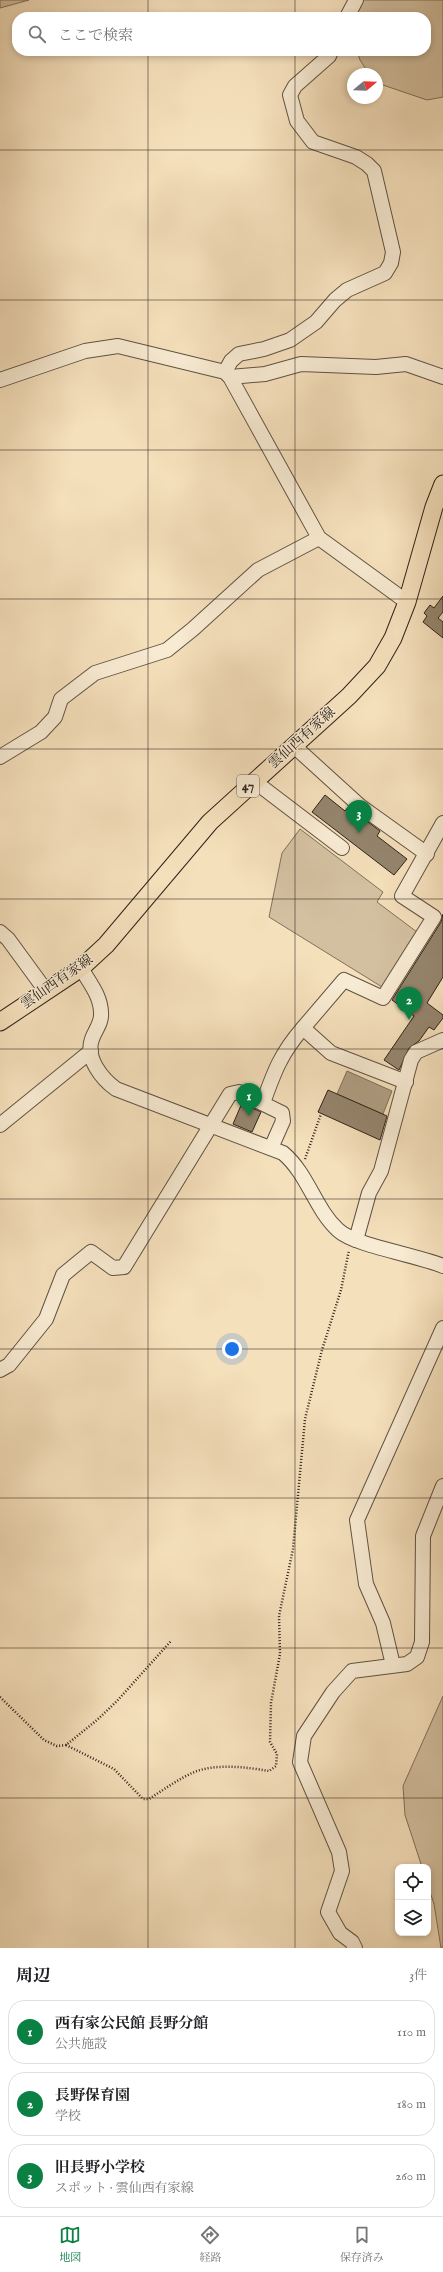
<!DOCTYPE html>
<html lang="ja">
<meta charset="utf-8">
<style>
:root{--surface:#fff;--page:#f6f6f6;--text:#202124;--muted:#757577;--line:#e0e0e0;--accent:#0b8043}
body{margin:0;font-family:"IM FELL English","Noto Serif JP",serif;background:var(--page);color:var(--text)}
.controls{position:absolute;right:12px;bottom:12px;display:grid;overflow:hidden;border-radius:8px;box-shadow:0 2px 6px #0003}
.controls button{width:36px;height:36px;display:grid;place-items:center;padding:0;border:0;border-bottom:1px solid var(--line);background:var(--surface);color:var(--text);font:20px sans-serif}
.compass{position:absolute;left:347px;top:68px;width:36px;height:36px;border-radius:50%;background:var(--surface);box-shadow:0 2px 6px #0003;rotate:71deg}
.you{position:absolute;left:232px;top:1349px;width:14px;height:14px;margin:-10px;border:3px solid #fff;border-radius:50%;background:#1a73e8;box-shadow:0 0 0 6px #1a73e833}
.badge{display:grid;place-items:center;width:26px;height:26px;border-radius:50%;background:var(--accent);color:#fff;font-size:13px;font-weight:700}
.pin{position:absolute;translate:-50% -33px;filter:drop-shadow(0 1px 2px #0008)}
.pin::after{content:'';position:absolute;top:21px;width:14px;height:12px;background:inherit;clip-path:polygon(0 0,100% 0,50% 100%)}
.list{margin:0;padding:0;list-style:none}
h2{display:flex;justify-content:space-between;align-items:center;height:52px;margin:0;padding:0 16px;font-size:17px}
h2 small{font-size:13px;font-weight:400;color:var(--muted)}
.list li{display:grid;grid-template-columns:26px 1fr auto;gap:12px;align-items:center;box-sizing:border-box;height:64px;margin:0 8px 8px;padding:0 8px;border:1px solid var(--line);border-radius:16px}
.list b{display:block;font-size:15px;white-space:nowrap}
.list p{margin:0;font-size:13px;white-space:nowrap;color:var(--muted)}
.list em{font-size:13px;font-style:normal;color:var(--muted)}
.icon{flex:none;width:22px;height:22px;fill:none;stroke:currentColor;stroke-width:2;stroke-linecap:round;stroke-linejoin:round}
.map{position:relative;flex:none;width:443px;height:1948px;overflow:hidden}
.search{position:absolute;background:var(--surface);box-shadow:0 2px 6px #0003;left:12px;right:12px;top:12px;height:44px;display:flex;align-items:center;gap:10px;box-sizing:border-box;padding:0 14px;border-radius:16px;color:var(--muted);font-size:15px}
.sheet{height:268px;background:var(--surface)}
nav{display:flex;justify-content:space-around;align-items:center;box-sizing:border-box;height:56px;border-top:1px solid var(--line);background:var(--surface);font-size:11px;color:var(--muted)}
nav a{display:grid;justify-items:center;gap:2px}
nav .on{color:var(--accent)}
.map>svg:first-child{display:block}
.green{fill:#d3c0a0;stroke:#80715d}
.water{fill:#b19f85;stroke:#7d6d5a}
.building{fill:#95856e;stroke:#2e221a}
.lines{fill:none;stroke-linecap:round;stroke-linejoin:round}
.minor-casing{stroke:#605242;stroke-width:16}
.major-casing{stroke:#2e221a;stroke-width:19}
.path{stroke:#2e221a;stroke-width:2.5;stroke-dasharray:1 2;stroke-linecap:butt}
.minor{stroke:#f8ebd3;stroke-width:14}
.major{stroke:#f5e0bc;stroke-width:17}
.grid{fill:none;stroke:#2e221a;stroke-width:1;stroke-opacity:0.55}
.labels{text-anchor:middle;dominant-baseline:central;stroke-width:3;stroke-linejoin:round;paint-order:stroke}
.shield{fill:#f8ebd3;stroke:#6b5e52;stroke-width:1}
.shield-label{font-size:13px;font-weight:bold;fill:#2e221a}
.street-label{font-size:14px;fill:#2e221a;stroke:#f8ebd3}
</style>
<div class="map">
<svg width="443" height="1948" viewBox="0 0 443 1948">
<rect width="100%" height="100%" fill="#f5e0bc"/>
<filter id="stains"><feTurbulence type="fractalNoise" baseFrequency=".005" numOctaves="4"/><feColorMatrix values="0 0 0 0 .2 0 0 0 0 .09 0 0 0 0 .02 0 0 0 .5 -.17"/></filter>
<radialGradient id="worn" r=".72"><stop offset=".6" stop-color="#630" stop-opacity="0"/><stop offset="1" stop-color="#630" stop-opacity=".3"/></radialGradient>
<g class="green">
<path d="M0 0H29L0 8Z"/>
<path d="M353 0H443V97L427 100 377 83V74H369L360 60 357 51H426V17H352Z"/>
<path d="M300 829 383 892 377 902 417 932 382 987 269 917 282 853Z"/>
<path d="M443 1696V1948H441L434 1904 428 1886V1867H422L405 1815 403 1786Z"/>
</g>
<path class="water" d="M347 1071 392 1091 383 1114 337 1094Z"/>
<g class="building">
<path d="M443 596V612L438 618 443 622V638L423 622 427 616 424 613 430 605 434 608Z"/>
<path d="M325 795 345 811 348 807 380 831 377 836 407 859 394 875 312 812Z"/>
<path d="M443 914V977L427 1003 443 1015V1018L434 1030 429 1027 419 1041 409 1048 399 1070 384 1060 414 1016 392 1000 441 922Z"/>
<path d="M328 1090 387 1116 380 1140 318 1112Z"/>
<path d="M242 1103 261 1112 252 1132 233 1124Z"/>
</g>
<g class="lines">
<g class="minor-casing">
<g id="minor">
<path d="M347 17 356 0"/>
<path d="M225 372 231 361 239 354 264 349 290 340 316 322 335 300 347 290 385 273 391 263 393 252 374 171 367 164 356 157 313 142 297 121 290 95 295 86 329 56 331 51"/>
<path d="M230 377 265 374 301 364 376 367 406 364 443 377"/>
<path d="M0 380 85 351 118 346 225 372 230 377 319 538 407 602"/>
<path d="M294 746 360 806 427 854"/>
<path d="M0 757 41 732 55 717 61 699 95 673 167 650 193 629 258 570 319 538"/>
<path d="M254 781 342 848"/>
<path d="M0 932 8 939 46 991"/>
<path d="M81 968C89 982 101 996 101 1013 102 1023 95 1030 92 1039 85 1058 102 1079 116 1089L283 1153C308 1174 315 1209 338 1230 355 1246 418 1255 443 1266"/>
<path d="M406 1082 331 1053 303 1028 344 980 383 998 434 917 402 896 443 823"/>
<path d="M263 1103C274 1072 281 1053 303 1028"/>
<path d="M0 1125 91 1051"/>
<path d="M356 1240 369 1193 381 1171 411 1060 416 1052 443 1040"/>
<path d="M0 1370 9 1365 46 1319 63 1275 91 1252 113 1268 124 1267 230 1094 239 1092 282 1113 283 1121 271 1148"/>
<path d="M393 1665 383 1623 366 1584 357 1520 443 1328"/>
<path d="M355 1948 352 1942 340 1933 328 1912 342 1871 339 1852 300 1762 304 1736 333 1692 352 1671 407 1664 417 1657 422 1642 423 1536 443 1486"/>
</g>
</g>
<g class="major-casing">
<path id="major" d="M0 1022 81 968 106 945 210 822 349 696 377 666 393 638 407 602 434 507 443 484"/>
</g>
<g class="path">
<path d="M305 1159 321 1114"/>
<path d="M0 1697 44 1740 57 1746 66 1745 97 1720 117 1701 171 1641"/>
<path d="M66 1745 114 1769 143 1799H149C163 1790 177 1780 192 1773 214 1763 246 1767 269 1771L276 1766 277 1754 270 1742 271 1703 280 1654 279 1616 293 1549 305 1419 322 1350 341 1290 349 1250"/>
</g>
<use href="#minor" class="minor"/>
<use href="#major" class="major"/>
</g>
<path class="grid" d="M148 0V17M295 0V17M148 51V1948M295 51V1948M0 150H443M0 300H443M0 450H443M0 599H443M0 749H443M0 899H443M0 1049H443M0 1199H443M0 1349H443M0 1498H443M0 1648H443M0 1798H443"/>
<g class="labels">
<rect class="shield" x="237" y="775" width="22" height="22" rx="3"/>
<g class="shield-label">
<text x="248" y="786">47</text>
</g>
<g class="street-label">
<text transform="translate(302 738) rotate(-42)">雲仙西有家線</text>
<text transform="translate(57 982) rotate(-35)">雲仙西有家線</text>
</g>
</g>
<rect width="100%" height="100%" filter="url(#stains)"/>
<rect width="100%" height="100%" fill="url(#worn)"/>
</svg>
<div class="controls">
<button><svg class="icon" aria-label="locate" viewBox="0 0 24 24"><circle cx="12" cy="12" r="6"/><path d="M12 2v4M12 18v4M2 12h4M18 12h4"/></svg></button>
<button><svg class="icon" aria-label="layers" viewBox="0 0 24 24"><path d="M12 4l9 5-9 5-9-5zM3 14l9 5 9-5"/></svg></button>
</div>
<svg class="compass" viewBox="-18 -18 36 36"><path d="M0-13l5 13h-10z" fill="#e53935"/><path d="M0 13l5-13h-10z" fill="#757577"/></svg>
<div class="you"></div>
<div class="pin badge" style="left:249px;top:1116px">1</div>
<div class="pin badge" style="left:409px;top:1020px">2</div>
<div class="pin badge" style="left:359px;top:833px">3</div>
<div class="search"><svg class="icon" aria-label="search" viewBox="0 0 24 24"><circle cx="10" cy="10" r="6"/><path d="M15 15l6 6"/></svg>ここで検索</div>
</div>
<section class="sheet">
<h2>周辺<small>3件</small></h2>
<ul class="list">
<li><span class="badge">1</span><div><b>西有家公民館 長野分館</b><p>公共施設</p></div><em>110 m</em></li>
<li><span class="badge">2</span><div><b>長野保育園</b><p>学校</p></div><em>180 m</em></li>
<li><span class="badge">3</span><div><b>旧長野小学校</b><p>スポット · 雲仙西有家線</p></div><em>260 m</em></li>
</ul>
</section>
<nav>
<a class="on"><svg class="icon" aria-label="map" viewBox="0 0 24 24"><path d="M3 6l6-2 6 2 6-2v14l-6 2-6-2-6 2zM9 4v14M15 6v14"/></svg>地図</a>
<a><svg class="icon" aria-label="directions" viewBox="0 0 24 24"><path d="M12 3l9 9-9 9-9-9zM9 14v-3h6M13 9l2 2-2 2"/></svg>経路</a>
<a><svg class="icon" aria-label="saved" viewBox="0 0 24 24"><path d="M7 4h10v16l-5-4-5 4z"/></svg>保存済み</a>
</nav>
